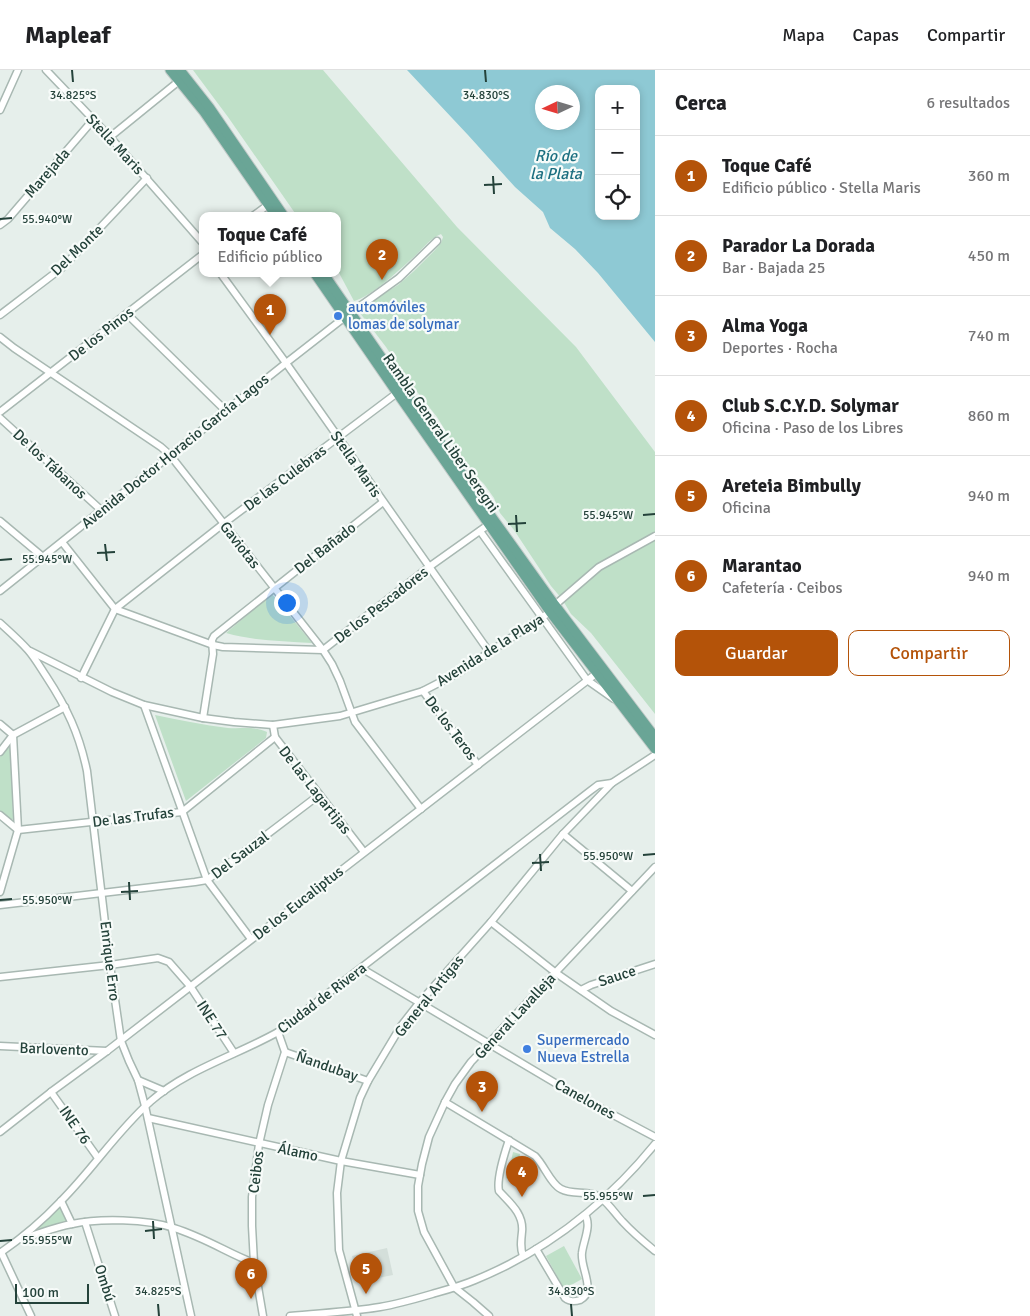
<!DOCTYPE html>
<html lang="es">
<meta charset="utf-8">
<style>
:root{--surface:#fff;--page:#f6f6f6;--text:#202124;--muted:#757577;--line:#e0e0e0;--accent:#b45309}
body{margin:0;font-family:Signika,sans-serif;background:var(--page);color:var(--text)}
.controls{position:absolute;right:15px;top:15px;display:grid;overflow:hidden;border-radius:10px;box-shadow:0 2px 8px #0003}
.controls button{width:45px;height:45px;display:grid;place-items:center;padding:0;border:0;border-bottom:1px solid var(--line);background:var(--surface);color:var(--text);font:25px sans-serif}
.compass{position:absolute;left:535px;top:15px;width:45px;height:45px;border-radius:50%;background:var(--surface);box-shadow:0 2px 8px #0003;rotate:266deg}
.scale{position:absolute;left:15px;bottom:12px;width:74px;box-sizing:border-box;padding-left:5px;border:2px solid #24423a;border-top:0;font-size:14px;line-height:18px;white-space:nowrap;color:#24423a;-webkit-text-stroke:4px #f7fbf9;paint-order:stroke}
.you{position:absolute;left:286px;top:532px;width:18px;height:18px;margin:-12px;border:4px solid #fff;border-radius:50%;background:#1a73e8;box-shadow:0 0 0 8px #1a73e833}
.badge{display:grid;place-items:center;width:32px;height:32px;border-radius:50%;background:var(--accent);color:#fff;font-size:16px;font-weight:700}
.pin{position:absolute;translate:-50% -41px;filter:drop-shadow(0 1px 2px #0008)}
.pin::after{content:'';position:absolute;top:26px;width:18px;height:15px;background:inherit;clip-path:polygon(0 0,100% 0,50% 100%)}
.popup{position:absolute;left:199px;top:142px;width:142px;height:65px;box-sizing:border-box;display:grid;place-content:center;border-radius:10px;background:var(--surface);filter:drop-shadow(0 1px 4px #0005);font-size:16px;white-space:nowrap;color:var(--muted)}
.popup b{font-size:19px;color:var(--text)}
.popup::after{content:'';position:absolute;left:50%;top:100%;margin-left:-10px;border:10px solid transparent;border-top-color:var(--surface)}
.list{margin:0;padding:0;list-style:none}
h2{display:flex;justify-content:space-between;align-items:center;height:65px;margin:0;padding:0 20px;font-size:21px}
h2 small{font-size:16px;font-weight:400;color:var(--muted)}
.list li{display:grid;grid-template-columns:32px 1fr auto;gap:15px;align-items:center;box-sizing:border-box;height:80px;padding:0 20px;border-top:1px solid var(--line)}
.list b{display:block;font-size:19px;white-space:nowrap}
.list p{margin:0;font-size:16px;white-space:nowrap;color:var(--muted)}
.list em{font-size:16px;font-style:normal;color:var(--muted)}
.actions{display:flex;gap:10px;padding:15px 20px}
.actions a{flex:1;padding:11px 0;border:1px solid var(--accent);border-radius:10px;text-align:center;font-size:18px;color:var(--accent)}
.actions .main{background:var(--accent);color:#fff}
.icon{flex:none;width:28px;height:28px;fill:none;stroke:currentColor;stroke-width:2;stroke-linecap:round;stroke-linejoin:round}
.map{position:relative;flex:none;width:655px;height:1246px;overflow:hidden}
header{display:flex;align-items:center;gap:30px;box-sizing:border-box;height:70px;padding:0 25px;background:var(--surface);border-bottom:1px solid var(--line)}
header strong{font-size:24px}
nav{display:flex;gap:28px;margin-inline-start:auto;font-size:18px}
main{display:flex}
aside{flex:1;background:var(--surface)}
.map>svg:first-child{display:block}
.built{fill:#d4dfda}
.green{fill:#bfe0c8}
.water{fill:#8ec9d4;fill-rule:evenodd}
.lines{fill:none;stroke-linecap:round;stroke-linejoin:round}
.minor-casing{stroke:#a8b8b2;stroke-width:9}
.major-casing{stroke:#c2cac8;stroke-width:11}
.minor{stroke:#fff;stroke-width:6}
.major{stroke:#6aa596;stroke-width:9}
.ticks{fill:none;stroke:#24423a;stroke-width:2}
.shop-dot{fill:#3f7fe0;stroke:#f7fbf9;stroke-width:2}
.labels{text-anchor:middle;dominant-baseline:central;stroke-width:4.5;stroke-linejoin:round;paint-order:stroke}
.street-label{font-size:15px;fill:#24423a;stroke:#f7fbf9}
.shop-label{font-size:15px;fill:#366cbe;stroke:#f7fbf9;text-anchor:start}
.water-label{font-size:16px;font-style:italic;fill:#1c6f80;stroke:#f7fbf9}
.ticks-label{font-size:12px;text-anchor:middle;fill:#24423a;stroke:#f7fbf9;stroke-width:4.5;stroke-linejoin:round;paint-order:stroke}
</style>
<header>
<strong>Mapleaf</strong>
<nav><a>Mapa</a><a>Capas</a><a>Compartir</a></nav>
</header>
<main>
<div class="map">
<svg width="655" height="1246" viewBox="0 0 655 1246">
<rect width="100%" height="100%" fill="#e6efeb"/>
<path class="built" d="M387 1178 393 1205 358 1212 352 1186Z"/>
<g class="green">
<path d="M193 0H323L457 157 576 277 655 382V644L591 563 571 544 562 529 551 516 514 460 500 443 494 428 484 414 473 403 458 381 437 347 407 309 386 277 360 243 372 231 398 215 414 201 435 180 441 173 443 167 441 164C431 168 425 176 417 184 404 196 370 228 354 231L338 201V146H297L228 47Z"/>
<path d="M272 524 312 573C283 571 254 571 226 563Z"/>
<path d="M155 645C179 650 204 655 228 658 241 659 256 656 267 662L266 668 186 731Z"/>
<path d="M8 677 11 679 13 749 11 750 0 741V687Z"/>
<path d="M513 1082 520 1084 518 1097 510 1096Z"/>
<path d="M509 1098 530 1102 527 1113 506 1108Z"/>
<path d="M60 1137 62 1138 67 1152 33 1163 32 1162Z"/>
<path d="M564 1176 582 1209 564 1219 546 1186Z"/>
</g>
<path class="water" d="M407 0H655V272L598 203 575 179 550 158 543 142 515 117 468 65ZM599 19H636V146H599ZM542 22H572V52H542Z"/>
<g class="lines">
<g class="minor-casing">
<g id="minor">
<path d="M46 0 110 67 202 172"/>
<path d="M0 40 18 0"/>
<path d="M110 67 179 11"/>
<path d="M253 146 268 135"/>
<path d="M0 155 8 149 93 50"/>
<path d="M221 204 286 293 490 583"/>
<path d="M127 244 226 341"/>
<path d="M0 245 63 197 147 108"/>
<path d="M0 267 14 278 161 377 170 385 323 580 332 594 340 611 355 652 421 739"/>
<path d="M0 342 202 185"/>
<path d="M0 348 101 440"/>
<path d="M0 451 43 487"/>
<path d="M480 461 587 610 614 629"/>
<path d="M62 472 115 539 213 575 223 577 323 580 429 497 488 455"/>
<path d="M0 521 286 293 345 247 399 208 437 171"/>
<path d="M555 535 599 497 655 466"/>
<path d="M0 553C10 562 20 571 28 580 35 588 40 597 46 606 67 638 79 663 87 701L110 895 121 971 129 991 138 1010 145 1036 191 1246"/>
<path d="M30 581 112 622 144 635 203 648 234 652 273 655 340 646 423 621 458 603 550 542"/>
<path d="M81 608 115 539 223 454 397 323"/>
<path d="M423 621 478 695"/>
<path d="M144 635 207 810 251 869"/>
<path d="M203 648 213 584 212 570 214 566 383 432"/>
<path d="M0 654 13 665 18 760 0 822"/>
<path d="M273 655 275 667 364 782"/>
<path d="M0 682 13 665 65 637"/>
<path d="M0 745 18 760 182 742 275 667"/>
<path d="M563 764 632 821"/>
<path d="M0 835 195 812 207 810 319 725"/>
<path d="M491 852 556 903 611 941 655 965"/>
<path d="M361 898 572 1023 655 1067"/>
<path d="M0 907 110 895 158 888 169 892 190 916 234 983"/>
<path d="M581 920 591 915 655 894"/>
<path d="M0 976 107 981"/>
<path d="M285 982 368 1011"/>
<path d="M138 1010 164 1021"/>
<path d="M51 1022 98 1088"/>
<path d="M445 1032 535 1086C544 1095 551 1114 561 1119 574 1126 591 1119 602 1129 610 1135 616 1145 623 1152 633 1163 644 1172 655 1181"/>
<path d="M148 1048 341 1091 420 1105"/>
<path d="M0 1062 51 1022 107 981 597 603"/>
<path d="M509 1070C505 1082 496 1108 499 1121 510 1133 524 1144 522 1162 521 1171 520 1178 523 1186"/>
<path d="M61 1131 72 1154"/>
<path d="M85 1152 115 1246"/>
<path d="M21 1169C38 1164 55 1157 72 1154 99 1148 147 1149 174 1158 190 1163 207 1171 223 1179 233 1184 243 1189 254 1193"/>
<path d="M536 1179 565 1228C570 1232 574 1232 580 1230 597 1221 580 1198 582 1183 583 1172 592 1155 585 1145"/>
<path d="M1 1182 31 1246"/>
<path d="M0 1183C22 1168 43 1150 61 1131 93 1099 117 1061 151 1031 186 1000 237 985 278 962L590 721 598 715 612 713 655 685"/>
<path d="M263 1246 254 1193 252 1156V1127L259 1074 268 1035 285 982 278 962"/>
<path d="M290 1246C320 1243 350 1242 380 1237 398 1234 415 1229 432 1224 446 1220 461 1216 475 1210 546 1181 607 1133 655 1074"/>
<path d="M357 1246 339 1180 337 1123 341 1091 360 1028 368 1011 401 956 419 933 491 852 563 764 587 739 612 713"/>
<path d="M489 1246 473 1232 454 1217 424 1162 418 1141V1116L422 1094 429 1067 445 1032 455 1014 471 992 655 797"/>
</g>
</g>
<g class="major-casing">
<g id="major">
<path d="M170 0 204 42 276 146"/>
<path d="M180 0 210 38 284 146"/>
<path d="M315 204 397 323 550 542 655 679"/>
<path d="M324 204 494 450 555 535 655 667"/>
</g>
</g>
<use href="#minor" class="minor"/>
<use href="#major" class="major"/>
</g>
<path class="ticks" d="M72 0 73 12M485 0 486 12M493 106 494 124M484 115 502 114M0 149 12 148M516 445 517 462M643 445 655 444M508 454 526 453M105 474 107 491M97 483 115 482M0 490 12 489M540 784 541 801M643 785 655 784M532 793 549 792M129 812 130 830M121 822 138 821M0 830 12 829M643 1126 655 1125M153 1151 154 1169M145 1161 162 1159M0 1171 12 1170M158 1234 159 1246M571 1234 572 1246"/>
<g class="shop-dot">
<circle cx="338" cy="246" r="5"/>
<circle cx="527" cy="979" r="5"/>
</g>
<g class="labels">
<g class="street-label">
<text transform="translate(115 74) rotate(47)">Stella Maris</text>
<text transform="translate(47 103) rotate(-49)">Marejada</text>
<text transform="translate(77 180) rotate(-44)">Del Monte</text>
<text transform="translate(101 264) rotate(-38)">De los Pinos</text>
<text transform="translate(441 363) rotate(55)">Rambla General Liber Seregni</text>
<text transform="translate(175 381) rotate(-39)">Avenida Doctor Horacio García Lagos</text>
<text transform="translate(50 394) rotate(43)">De los Tábanos</text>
<text transform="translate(356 394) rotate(55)">Stella Maris</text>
<text transform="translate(285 408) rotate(-37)">De las Culebras</text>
<text transform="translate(240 475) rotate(52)">Gaviotas</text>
<text transform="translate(325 478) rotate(-38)">Del Bañado</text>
<text transform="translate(381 535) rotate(-38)">De los Pescadores</text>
<text transform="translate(490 580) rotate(-32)">Avenida de la Playa</text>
<text transform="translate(451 658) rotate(53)">De los Teros</text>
<text transform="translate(315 720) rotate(52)">De las Lagartijas</text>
<text transform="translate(133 747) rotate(-7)">De las Trufas</text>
<text transform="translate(240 785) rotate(-37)">Del Sauzal</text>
<text transform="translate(298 833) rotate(-38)">De los Eucaliptus</text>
<text transform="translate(110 891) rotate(83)">Enrique Erro</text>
<text transform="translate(617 906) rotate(-18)">Sauce</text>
<text transform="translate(429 926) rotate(-51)">General Artigas</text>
<text transform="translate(322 928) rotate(-37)">Ciudad de Rivera</text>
<text transform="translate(515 946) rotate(-47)">General Lavalleja</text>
<text transform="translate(212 950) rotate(57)">INE 77</text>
<text transform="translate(54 979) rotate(2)">Barlovento</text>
<text transform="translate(327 996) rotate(19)">Ñandubay</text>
<text transform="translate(585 1029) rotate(29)">Canelones</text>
<text transform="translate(75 1055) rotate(55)">INE 76</text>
<text transform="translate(298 1082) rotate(12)">Álamo</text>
<text transform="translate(256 1102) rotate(-83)">Ceibos</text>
<text transform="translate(105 1213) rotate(72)">Ombú</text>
</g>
<g class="shop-label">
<text x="348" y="237">automóviles<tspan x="348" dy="17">lomas de solymar</tspan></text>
<text x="537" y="970">Supermercado<tspan x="537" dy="17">Nueva Estrella</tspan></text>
</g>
<g class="water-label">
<text x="556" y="86">Río de<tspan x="556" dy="18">la Plata</tspan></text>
</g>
</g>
<g class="ticks-label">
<text x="73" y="29">34.825°S</text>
<text x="486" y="29">34.830°S</text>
<text x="47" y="153">55.940°W</text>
<text x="608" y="449">55.945°W</text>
<text x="47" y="493">55.945°W</text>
<text x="608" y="790">55.950°W</text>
<text x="47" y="834">55.950°W</text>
<text x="608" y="1130">55.955°W</text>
<text x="47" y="1174">55.955°W</text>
<text x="158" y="1225">34.825°S</text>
<text x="571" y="1225">34.830°S</text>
</g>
</svg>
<div class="controls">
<button>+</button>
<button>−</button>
<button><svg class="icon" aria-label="locate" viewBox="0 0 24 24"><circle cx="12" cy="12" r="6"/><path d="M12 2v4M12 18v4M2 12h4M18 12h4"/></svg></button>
</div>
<svg class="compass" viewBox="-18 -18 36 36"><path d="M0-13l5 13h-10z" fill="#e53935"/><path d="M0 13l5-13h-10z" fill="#757577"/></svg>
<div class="scale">100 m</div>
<div class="you"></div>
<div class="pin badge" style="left:270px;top:265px">1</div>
<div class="popup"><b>Toque Café</b>Edificio público</div>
<div class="pin badge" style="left:382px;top:210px">2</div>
<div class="pin badge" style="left:482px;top:1042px">3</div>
<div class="pin badge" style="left:522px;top:1127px">4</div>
<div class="pin badge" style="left:366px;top:1224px">5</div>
<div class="pin badge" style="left:251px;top:1229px">6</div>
</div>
<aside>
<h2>Cerca<small>6 resultados</small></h2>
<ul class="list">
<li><span class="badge">1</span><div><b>Toque Café</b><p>Edificio público · Stella Maris</p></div><em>360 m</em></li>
<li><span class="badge">2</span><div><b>Parador La Dorada</b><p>Bar · Bajada 25</p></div><em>450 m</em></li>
<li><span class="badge">3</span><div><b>Alma Yoga</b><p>Deportes · Rocha</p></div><em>740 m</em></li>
<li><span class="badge">4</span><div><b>Club S.C.Y.D. Solymar</b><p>Oficina · Paso de los Libres</p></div><em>860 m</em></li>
<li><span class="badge">5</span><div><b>Areteia Bimbully</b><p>Oficina</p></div><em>940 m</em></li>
<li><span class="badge">6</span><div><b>Marantao</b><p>Cafetería · Ceibos</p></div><em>940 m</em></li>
</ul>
<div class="actions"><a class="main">Guardar</a><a>Compartir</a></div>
</aside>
</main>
